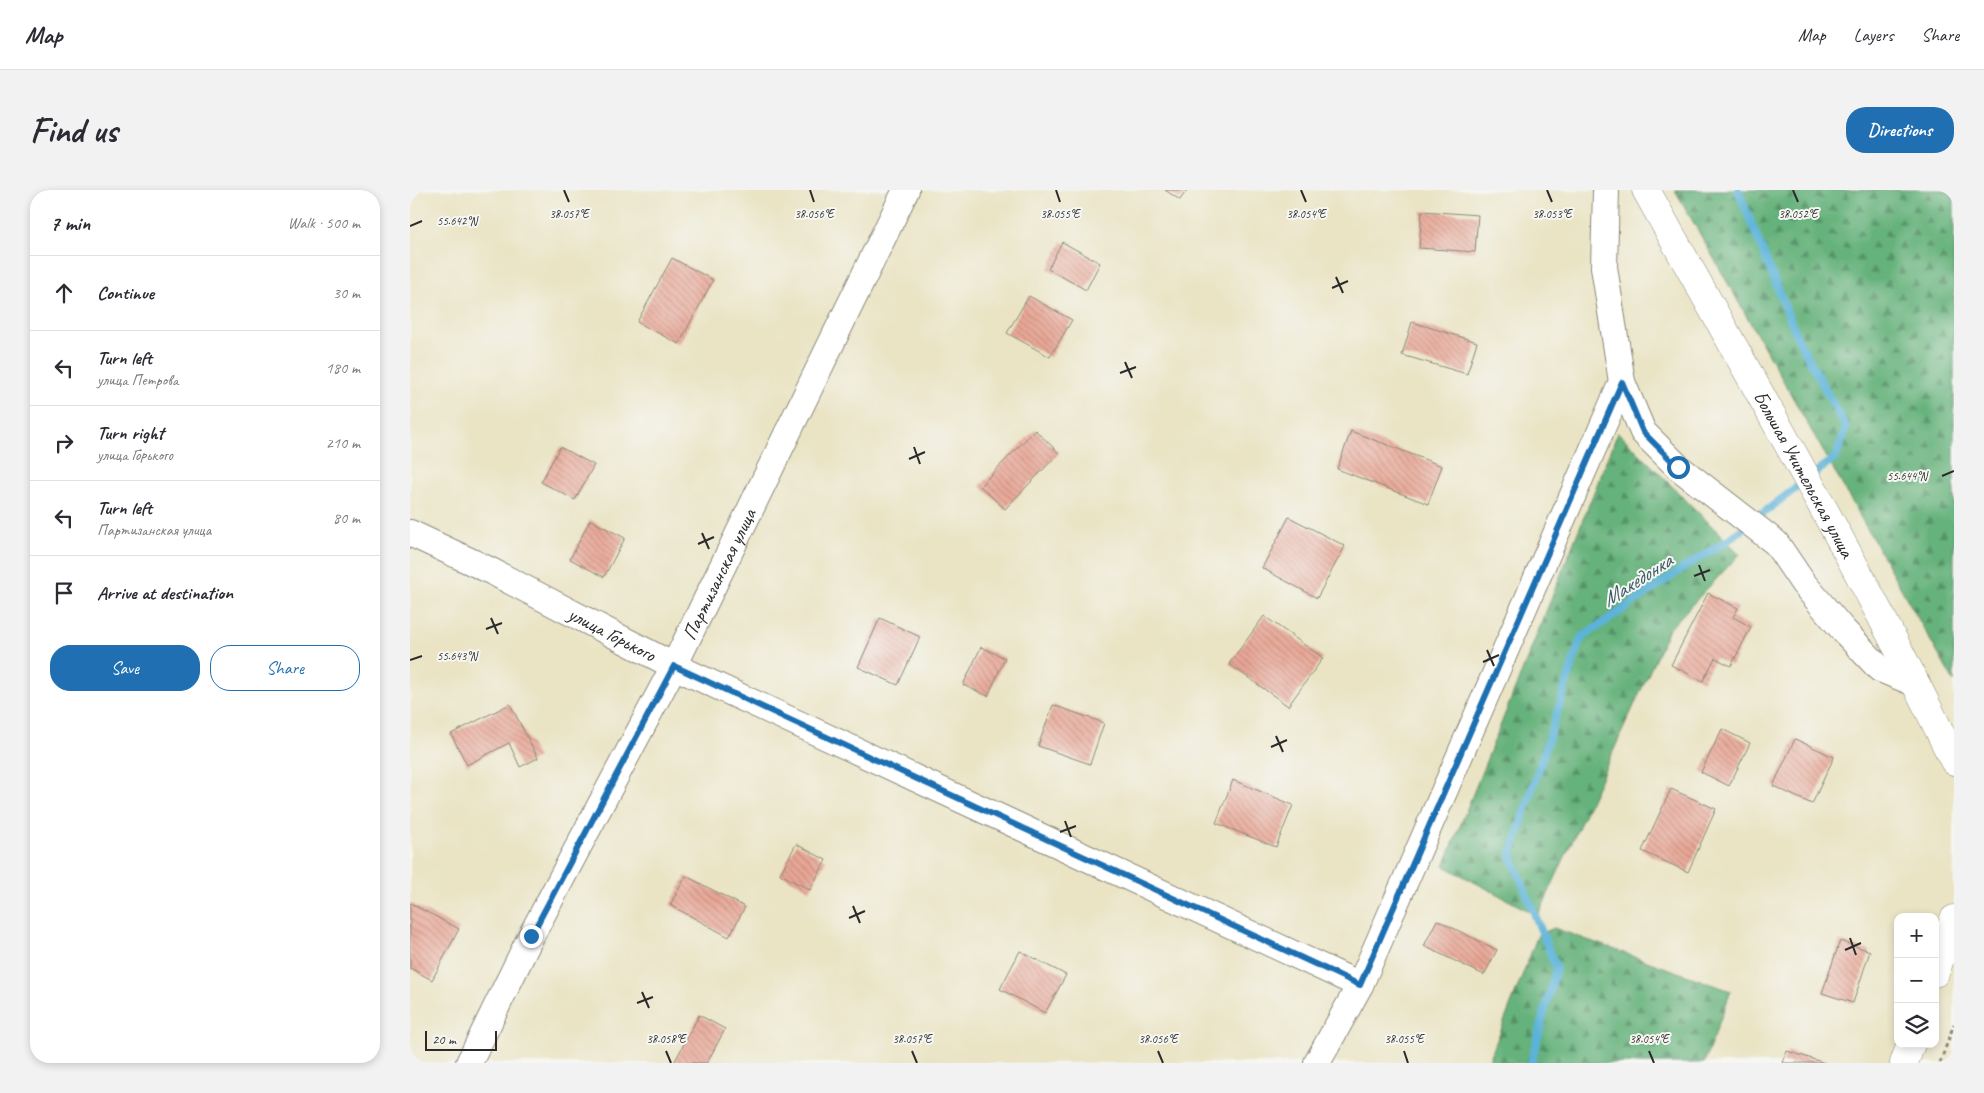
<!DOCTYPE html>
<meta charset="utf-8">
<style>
:root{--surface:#fff;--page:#f2f2f3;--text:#2b2b33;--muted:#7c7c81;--line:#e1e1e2;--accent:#1f6fb2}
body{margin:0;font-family:Caveat,sans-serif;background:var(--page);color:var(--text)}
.controls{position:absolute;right:15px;bottom:15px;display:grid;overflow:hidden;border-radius:10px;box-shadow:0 2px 8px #0003}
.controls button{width:45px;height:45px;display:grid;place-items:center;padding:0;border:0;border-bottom:1px solid var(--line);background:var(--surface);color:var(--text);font:25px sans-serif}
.scale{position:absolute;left:15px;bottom:12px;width:72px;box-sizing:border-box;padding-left:5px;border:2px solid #2b2b2b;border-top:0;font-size:14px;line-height:18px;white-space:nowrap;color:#2b2b2b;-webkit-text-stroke:4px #f6f6f2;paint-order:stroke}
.stop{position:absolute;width:15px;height:15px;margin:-11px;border:4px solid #1f6fb2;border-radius:50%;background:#fff}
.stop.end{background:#1f6fb2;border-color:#fff;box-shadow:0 1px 5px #0008}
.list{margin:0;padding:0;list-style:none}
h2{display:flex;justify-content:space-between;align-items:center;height:65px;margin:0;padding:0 20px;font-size:21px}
h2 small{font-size:16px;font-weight:400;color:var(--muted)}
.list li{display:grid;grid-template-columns:32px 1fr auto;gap:15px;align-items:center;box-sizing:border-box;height:75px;padding:0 20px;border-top:1px solid var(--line)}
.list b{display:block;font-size:19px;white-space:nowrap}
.list p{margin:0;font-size:16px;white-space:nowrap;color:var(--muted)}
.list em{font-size:16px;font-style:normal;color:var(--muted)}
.actions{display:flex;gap:10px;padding:15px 20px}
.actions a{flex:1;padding:11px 0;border:1px solid var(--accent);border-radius:20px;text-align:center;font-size:18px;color:var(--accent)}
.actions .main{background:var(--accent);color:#fff}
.icon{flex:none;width:28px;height:28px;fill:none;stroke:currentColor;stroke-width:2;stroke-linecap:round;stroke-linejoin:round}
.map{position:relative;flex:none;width:1544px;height:873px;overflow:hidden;border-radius:20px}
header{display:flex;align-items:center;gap:30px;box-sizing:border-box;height:70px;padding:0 25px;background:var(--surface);border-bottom:1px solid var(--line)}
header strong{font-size:24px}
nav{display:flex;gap:28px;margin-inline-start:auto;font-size:18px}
.intro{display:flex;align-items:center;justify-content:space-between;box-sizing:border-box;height:120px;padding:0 30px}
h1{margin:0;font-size:35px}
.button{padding:12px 22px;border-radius:20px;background:var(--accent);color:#fff;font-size:18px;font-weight:700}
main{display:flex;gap:30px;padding:0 30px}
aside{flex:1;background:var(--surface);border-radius:20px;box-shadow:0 2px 8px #0003}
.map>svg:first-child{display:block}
.forest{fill:url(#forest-firs);stroke:#486e54}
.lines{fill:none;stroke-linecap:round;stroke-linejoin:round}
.stream{stroke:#5cb3d9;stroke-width:8}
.building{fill:url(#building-back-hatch)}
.minor-casing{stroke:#8a8878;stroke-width:28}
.secondary-casing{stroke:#8a8878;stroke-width:29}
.path{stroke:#8a8878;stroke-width:3;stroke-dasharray:4 4;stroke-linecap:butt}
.minor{stroke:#fff;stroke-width:26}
.secondary{stroke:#fff;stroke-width:28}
.route{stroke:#1f6fb2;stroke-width:6}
.ticks{fill:none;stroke:#2b2b2b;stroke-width:2}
.labels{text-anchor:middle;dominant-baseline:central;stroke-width:4;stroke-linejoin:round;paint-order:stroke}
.street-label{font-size:20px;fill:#2b2b2b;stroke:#f6f6f2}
.water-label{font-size:21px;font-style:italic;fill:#3c5b68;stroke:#f6f6f2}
.ticks-label{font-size:12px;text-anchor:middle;fill:#2b2b2b;stroke:#f6f6f2;stroke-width:4;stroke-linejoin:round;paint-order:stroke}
</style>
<header>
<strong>Map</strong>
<nav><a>Map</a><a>Layers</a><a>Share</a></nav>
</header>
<div class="intro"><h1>Find us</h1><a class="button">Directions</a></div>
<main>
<aside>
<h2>7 min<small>Walk · 500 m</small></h2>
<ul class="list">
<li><svg class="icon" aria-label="ahead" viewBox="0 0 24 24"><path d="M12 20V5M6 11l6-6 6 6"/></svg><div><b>Continue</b></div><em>30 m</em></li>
<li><svg class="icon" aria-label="left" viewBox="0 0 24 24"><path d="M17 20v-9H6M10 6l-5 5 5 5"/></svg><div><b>Turn left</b><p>улица Петрова</p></div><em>180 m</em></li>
<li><svg class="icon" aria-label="right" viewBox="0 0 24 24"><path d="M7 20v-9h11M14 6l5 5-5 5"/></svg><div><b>Turn right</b><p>улица Горького</p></div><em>210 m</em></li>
<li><svg class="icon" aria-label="left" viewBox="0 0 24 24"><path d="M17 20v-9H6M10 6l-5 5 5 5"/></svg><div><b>Turn left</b><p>Партизанская улица</p></div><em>80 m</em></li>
<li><svg class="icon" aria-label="arrive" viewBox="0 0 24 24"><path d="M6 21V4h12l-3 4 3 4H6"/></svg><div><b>Arrive at destination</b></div></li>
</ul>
<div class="actions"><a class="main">Save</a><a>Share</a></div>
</aside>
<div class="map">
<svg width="1544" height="873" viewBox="0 0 1544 873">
<defs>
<pattern id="forest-firs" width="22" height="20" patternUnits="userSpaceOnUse" patternTransform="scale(1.25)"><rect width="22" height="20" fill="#66b27c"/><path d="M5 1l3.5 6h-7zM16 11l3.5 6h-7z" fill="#549166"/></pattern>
<pattern id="building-back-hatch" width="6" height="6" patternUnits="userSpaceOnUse" patternTransform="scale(1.25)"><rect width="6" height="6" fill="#e9a796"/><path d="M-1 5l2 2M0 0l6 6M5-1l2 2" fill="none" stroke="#bd887b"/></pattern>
</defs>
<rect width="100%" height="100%" fill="#f6f6f2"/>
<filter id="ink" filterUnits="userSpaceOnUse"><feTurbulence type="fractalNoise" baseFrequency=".02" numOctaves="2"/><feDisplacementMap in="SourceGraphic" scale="10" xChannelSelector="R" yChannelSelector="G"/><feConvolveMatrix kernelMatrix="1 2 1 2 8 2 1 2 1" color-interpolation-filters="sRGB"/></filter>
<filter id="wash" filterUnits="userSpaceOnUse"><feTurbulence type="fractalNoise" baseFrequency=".0096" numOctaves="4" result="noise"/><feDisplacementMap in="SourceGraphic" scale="20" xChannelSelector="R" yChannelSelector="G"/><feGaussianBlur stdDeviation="1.12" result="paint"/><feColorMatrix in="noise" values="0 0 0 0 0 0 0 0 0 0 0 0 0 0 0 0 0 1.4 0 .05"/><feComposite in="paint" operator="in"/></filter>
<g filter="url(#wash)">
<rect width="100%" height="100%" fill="#eae4c5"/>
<g class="forest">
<path d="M1265 0H1544V492Z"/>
<path d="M1208 242 1330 364 1259 439 1128 726 1034 676Z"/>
<path d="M1144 738 1321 801 1294 873H1078L1128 745Z"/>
</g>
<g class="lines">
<path class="stream" d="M1121 873 1146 778 1101 665 1171 448 1287 369 1317 351 1426 267 1436 238 1388 149 1328 0"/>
</g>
<g id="blocks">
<g class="building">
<path d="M755 0H777L770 10Z"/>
<path d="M1012 21 1068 25 1065 62 1009 58Z"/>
<path d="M652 52 690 73 676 100 638 79Z"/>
<path d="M262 68 303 90 269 154 227 132Z"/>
<path d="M619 106 662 130 640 167 597 143Z"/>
<path d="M1002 132 1067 152 1057 184 992 165Z"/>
<path d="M625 240 649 263 595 319 570 296Z"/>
<path d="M941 241 1032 276 1018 314 927 279Z"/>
<path d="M150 257 184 275 165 310 131 292Z"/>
<path d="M879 327 935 356 907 408 852 378Z"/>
<path d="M180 330 215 348 194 387 160 369Z"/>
<path d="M1298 403 1328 418 1323 427 1341 437 1321 476 1305 468 1293 491 1261 475Z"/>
<path d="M854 426 913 468 878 516 819 474Z"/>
<path d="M470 428 510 447 488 495 448 477Z"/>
<path d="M571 457 595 468 578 506 553 495Z"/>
<path d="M100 514 128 568 110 577 99 553 57 575 41 544Z"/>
<path d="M643 515 694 533 680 574 628 556Z"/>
<path d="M1312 539 1340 553 1319 596 1291 582Z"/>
<path d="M1385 549 1424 567 1402 614 1363 596Z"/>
<path d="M823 590 883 615 866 657 806 633Z"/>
<path d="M1261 599 1306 619 1278 682 1232 661Z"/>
<path d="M386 654 416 670 400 700 370 684Z"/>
<path d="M276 686 335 717 319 747 260 715Z"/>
<path d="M0 713 49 739 22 790 0 778Z"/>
<path d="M1027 730 1087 760 1074 785 1014 756Z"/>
<path d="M1430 751 1460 761 1443 813 1412 803Z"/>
<path d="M610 761 656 785 635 823 590 799Z"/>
<path d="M289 825 315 839 297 873H264Z"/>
<path d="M1377 861 1415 873H1373Z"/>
</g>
</g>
</g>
<g filter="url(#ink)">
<use href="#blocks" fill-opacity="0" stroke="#8a8878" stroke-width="1"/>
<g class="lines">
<g class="minor-casing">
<g id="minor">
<path d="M1196 0 1194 77 1212 192 1233 242 1268 277 1366 353 1393 393 1434 441 1470 479 1507 494"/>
<path id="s1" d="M0 343 79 380 264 476 950 795"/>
<path id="s2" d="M59 873 121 746 264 476 496 0"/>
<path d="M907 873 950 795 1212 192"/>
</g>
</g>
<g class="secondary-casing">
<g id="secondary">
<path id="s3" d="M1236 0C1341 189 1450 376 1544 571"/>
<path d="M1525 783 1544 729"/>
<path d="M1494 873 1501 854"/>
</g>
</g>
<path class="path" d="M1530 873 1544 834"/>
<use href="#minor" class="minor"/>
<use href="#secondary" class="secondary"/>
</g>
</g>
<g class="lines" filter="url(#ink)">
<path class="route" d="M121 746 264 476 950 795 1212 192 1233 242 1268 277"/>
</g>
<path class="ticks" d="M154 0 159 12M400 0 404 12M646 0 650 12M891 0 896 12M1137 0 1142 12M1383 0 1388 12M0 36 12 31M926 87 933 103M922 98 938 91M715 172 722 188M710 183 726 177M504 257 510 274M499 269 515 262M1532 286 1544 281M292 343 299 359M288 354 304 347M1289 375 1295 391M1284 386 1300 380M81 428 88 444M76 439 92 433M1077 460 1084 476M0 470 12 466M1073 472 1089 465M866 546 873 562M861 557 877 550M655 631 661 647M650 642 666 636M443 716 450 733M439 728 455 721M1440 748 1446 765M1435 760 1451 753M232 802 239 818M227 813 243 807M256 861 261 873M502 861 507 873M748 861 753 873M994 861 998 873M1239 861 1244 873"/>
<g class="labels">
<g class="street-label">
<text stroke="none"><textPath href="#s3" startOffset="325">Большая Учительская улица</textPath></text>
<text stroke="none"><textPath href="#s2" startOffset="549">Партизанская улица</textPath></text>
<text stroke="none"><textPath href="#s1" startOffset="226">улица Горького</textPath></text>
</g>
<g class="water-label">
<text transform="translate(1227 390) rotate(-33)">Македонка</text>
</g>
</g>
<g class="ticks-label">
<text x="1388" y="28">38.052°E</text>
<text x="159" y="28">38.057°E</text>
<text x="404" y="28">38.056°E</text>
<text x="650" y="28">38.055°E</text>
<text x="896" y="28">38.054°E</text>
<text x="1142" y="28">38.053°E</text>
<text x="47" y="35">55.642°N</text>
<text x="1497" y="290">55.644°N</text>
<text x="47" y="470">55.643°N</text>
<text x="256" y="853">38.058°E</text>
<text x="502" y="853">38.057°E</text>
<text x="748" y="853">38.056°E</text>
<text x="994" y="853">38.055°E</text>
<text x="1239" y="853">38.054°E</text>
</g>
</svg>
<div class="controls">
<button>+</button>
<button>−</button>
<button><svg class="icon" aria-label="layers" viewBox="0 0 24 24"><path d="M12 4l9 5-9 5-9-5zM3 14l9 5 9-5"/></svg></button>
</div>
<div class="scale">20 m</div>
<div class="stop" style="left:1268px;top:277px"></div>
<div class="stop end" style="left:121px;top:746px"></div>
</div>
</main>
